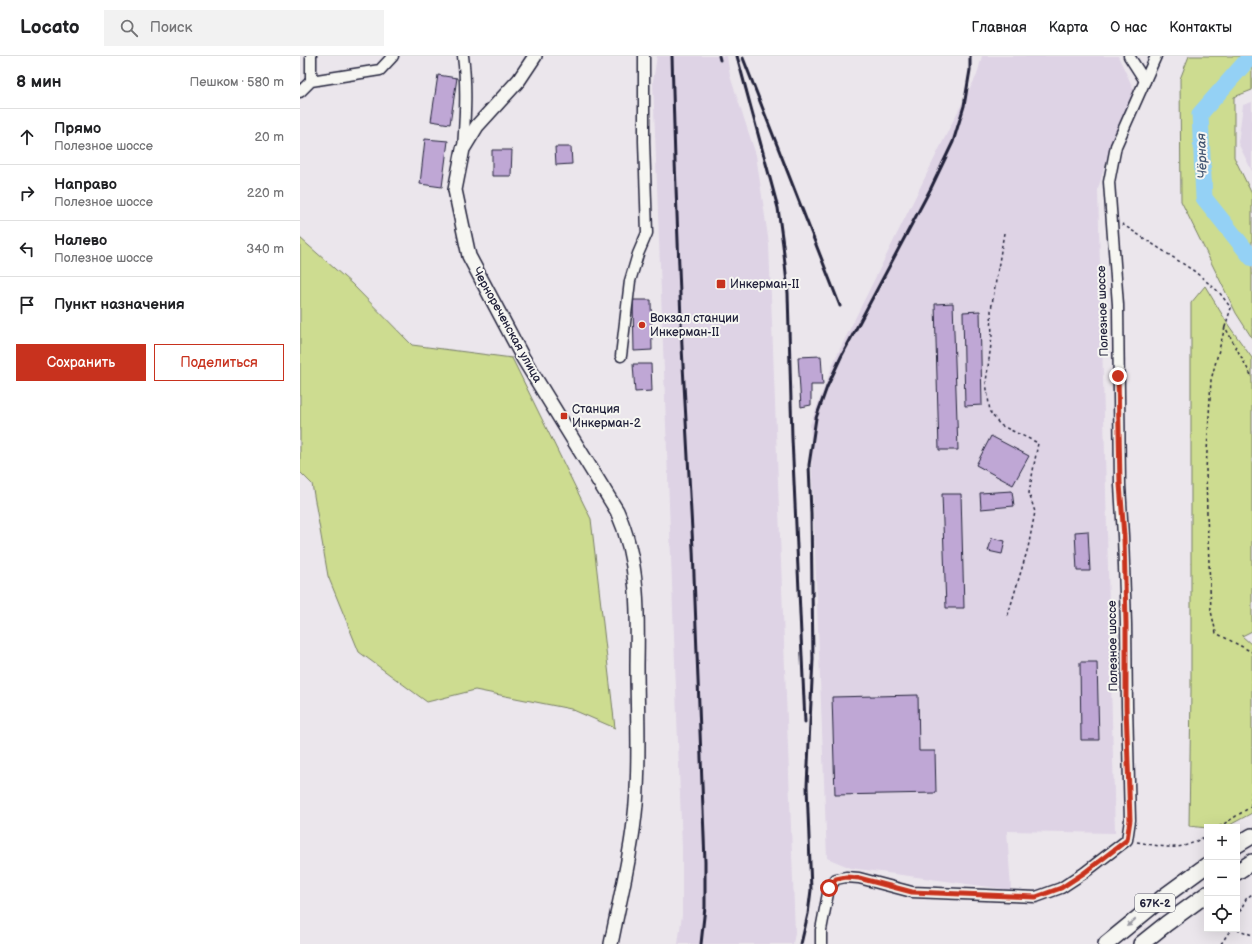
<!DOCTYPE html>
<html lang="ru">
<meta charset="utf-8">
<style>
:root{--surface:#fff;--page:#f2f2f2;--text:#202124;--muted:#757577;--line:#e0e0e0;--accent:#c8321e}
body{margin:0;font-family:"Balsamiq Sans",sans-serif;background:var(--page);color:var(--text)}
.controls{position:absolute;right:12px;bottom:12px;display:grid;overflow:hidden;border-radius:0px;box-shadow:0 4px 16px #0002}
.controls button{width:36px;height:36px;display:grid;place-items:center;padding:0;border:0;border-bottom:1px solid var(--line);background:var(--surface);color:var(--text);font:20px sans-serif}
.stop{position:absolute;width:12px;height:12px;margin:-9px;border:3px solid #c8321e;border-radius:50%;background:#fff}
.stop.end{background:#c8321e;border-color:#fff;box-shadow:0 1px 4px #0008}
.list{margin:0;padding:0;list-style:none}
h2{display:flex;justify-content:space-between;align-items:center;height:52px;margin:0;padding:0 16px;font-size:17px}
h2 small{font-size:13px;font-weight:400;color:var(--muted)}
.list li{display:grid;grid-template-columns:26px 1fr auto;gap:12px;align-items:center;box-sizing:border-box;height:56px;padding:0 16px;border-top:1px solid var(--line)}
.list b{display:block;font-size:15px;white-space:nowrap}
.list p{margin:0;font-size:13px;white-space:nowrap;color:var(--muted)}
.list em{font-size:13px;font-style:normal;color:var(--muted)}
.actions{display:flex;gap:8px;padding:12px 16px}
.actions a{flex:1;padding:9px 0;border:1px solid var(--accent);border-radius:0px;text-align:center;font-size:14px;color:var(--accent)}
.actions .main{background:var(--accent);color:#fff}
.icon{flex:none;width:22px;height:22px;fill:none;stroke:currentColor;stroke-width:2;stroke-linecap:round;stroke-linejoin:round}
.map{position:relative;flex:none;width:952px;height:888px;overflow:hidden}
header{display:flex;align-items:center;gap:24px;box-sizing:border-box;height:56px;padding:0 20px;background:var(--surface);border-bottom:1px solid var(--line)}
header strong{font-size:19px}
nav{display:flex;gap:22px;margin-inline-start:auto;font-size:14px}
.search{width:280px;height:36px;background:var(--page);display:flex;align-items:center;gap:10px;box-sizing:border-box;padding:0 14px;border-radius:0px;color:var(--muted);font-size:15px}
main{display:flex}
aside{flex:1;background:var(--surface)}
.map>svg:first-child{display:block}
.built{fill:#ded3e5}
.green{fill:#cddc90;stroke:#787f66}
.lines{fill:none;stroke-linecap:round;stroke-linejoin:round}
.river{stroke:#94d1f5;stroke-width:17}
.building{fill:#bfa7d5;stroke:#22223b}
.minor-casing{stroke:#22223b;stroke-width:13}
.major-casing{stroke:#22223b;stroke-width:16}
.highway-casing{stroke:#22223b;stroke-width:18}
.path{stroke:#22223b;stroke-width:1.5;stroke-dasharray:3 3;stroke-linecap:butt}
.minor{stroke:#f6f6f2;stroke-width:10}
.major{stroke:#f6f6f2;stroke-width:13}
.highway{stroke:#f6f6f2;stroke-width:15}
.rail{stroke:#22223b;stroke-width:3}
.oneway{fill:#9797a0}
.route{stroke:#c8321e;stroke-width:5}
.poi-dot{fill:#c8321e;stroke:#f6f6f2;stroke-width:1.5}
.labels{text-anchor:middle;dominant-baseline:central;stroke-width:4;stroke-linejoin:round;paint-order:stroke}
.shield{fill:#f6f6f2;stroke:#626272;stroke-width:1}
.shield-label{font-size:11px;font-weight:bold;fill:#22223b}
.poi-label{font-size:12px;fill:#22223b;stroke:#f6f6f2;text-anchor:start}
.street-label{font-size:12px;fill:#22223b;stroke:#f6f6f2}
.water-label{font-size:13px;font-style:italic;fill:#445773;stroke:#f6f6f2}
</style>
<header>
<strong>Locato</strong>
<div class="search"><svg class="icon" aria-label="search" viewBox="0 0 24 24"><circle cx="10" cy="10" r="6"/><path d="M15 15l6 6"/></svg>Поиск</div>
<nav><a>Главная</a><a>Карта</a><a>О нас</a><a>Контакты</a></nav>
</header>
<main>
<aside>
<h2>8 мин<small>Пешком · 580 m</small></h2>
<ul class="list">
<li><svg class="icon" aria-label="ahead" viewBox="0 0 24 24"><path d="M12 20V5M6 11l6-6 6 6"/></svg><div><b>Прямо</b><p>Полезное шоссе</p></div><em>20 m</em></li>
<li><svg class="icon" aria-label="right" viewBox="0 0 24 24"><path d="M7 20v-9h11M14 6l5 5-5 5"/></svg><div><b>Направо</b><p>Полезное шоссе</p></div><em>220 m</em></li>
<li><svg class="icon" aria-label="left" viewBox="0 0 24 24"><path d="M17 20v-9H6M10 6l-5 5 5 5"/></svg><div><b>Налево</b><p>Полезное шоссе</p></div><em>340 m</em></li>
<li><svg class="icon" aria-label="arrive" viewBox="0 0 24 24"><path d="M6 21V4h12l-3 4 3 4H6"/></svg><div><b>Пункт назначения</b></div></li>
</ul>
<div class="actions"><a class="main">Сохранить</a><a>Поделиться</a></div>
</aside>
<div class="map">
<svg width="952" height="888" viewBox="0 0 952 888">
<rect width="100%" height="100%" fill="#ebe6ec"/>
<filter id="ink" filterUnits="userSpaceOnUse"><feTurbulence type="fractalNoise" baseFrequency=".025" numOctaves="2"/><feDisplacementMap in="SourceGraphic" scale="8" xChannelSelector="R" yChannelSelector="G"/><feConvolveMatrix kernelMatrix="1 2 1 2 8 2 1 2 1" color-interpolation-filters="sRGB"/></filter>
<g filter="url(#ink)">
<g class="built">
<path d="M357 0H427L430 20 456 99 469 188 495 877 493 888H378L382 859V792L353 25Z"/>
<path d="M682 0H818L835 36 812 86 798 133 815 777 707 775 711 834 551 812 527 802 510 369 535 303 654 63 677 19Z"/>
<path d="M952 46V115L938 87 943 49Z"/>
</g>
<g class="green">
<path d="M889 0H952V34L934 41V101L952 138V282L936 257 881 145 880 23Z"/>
<path d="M0 182 52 228 112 289 212 302 291 463 315 672 271 653 175 634 127 646 59 596 28 520 12 428 0 416Z"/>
<path d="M905 230 929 270 952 302V575L942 580 952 589V757L926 771 907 772 889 770 891 635V247Z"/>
</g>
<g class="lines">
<path class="river" d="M951 0 900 58 904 142 952 202"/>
</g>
<g class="building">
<path d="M138 19 157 22 150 68 131 65Z"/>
<path d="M125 83 148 85 142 131 120 128Z"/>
<path d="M255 91H271L272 108 256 109Z"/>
<path d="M192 94H212L211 120H192Z"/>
<path d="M333 244H351L352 294 334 295Z"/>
<path d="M653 247 658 394H639L635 248Z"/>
<path d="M680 255 682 349 665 350 663 256Z"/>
<path d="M521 300 523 329H511V349L501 351 498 301Z"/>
<path d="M333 308H351L352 335 335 336Z"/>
<path d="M691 380 729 400 713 429 676 409Z"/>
<path d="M712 435 714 450 681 453 680 437Z"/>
<path d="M642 438H661L664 552H646Z"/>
<path d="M788 475 790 515H777L775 476Z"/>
<path d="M692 482 705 485 702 498 688 495Z"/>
<path d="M780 606H797L799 684H781Z"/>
<path d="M618 639 619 695H635L636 737 535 739 532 641Z"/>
</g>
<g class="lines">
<g class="minor-casing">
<g id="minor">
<path d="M829 0 845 25"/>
<path d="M11 25V0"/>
<path d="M0 36 11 25 80 14 93 0"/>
<path d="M163 93C165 62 167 31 163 0"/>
<path d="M321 300 330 225 338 198 347 177 344 85V0"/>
<path d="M521 888V874L529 832 536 823 546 821 559 822 612 836 736 841 761 832 784 817 827 784 830 764 827 650 826 568 823 480 820 429 818 249 809 126 816 90 856 0"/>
</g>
</g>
<g class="major-casing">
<path id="major" d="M235 0 219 24 177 70 163 93 155 134 169 200 223 302 317 455C339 504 338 557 337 609 337 655 340 702 336 748 332 795 320 842 311 888"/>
</g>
<g class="highway-casing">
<g id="highway">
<path d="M937 789 952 780"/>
<path d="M937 816 952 806"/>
<path d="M806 888 866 839 907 809"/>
<path d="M841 888 866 868 907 838"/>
</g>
</g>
<g class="path">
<path d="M822 168 894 215 919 236 931 252 925 271 952 321"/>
<path d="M704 177 691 254 692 281 686 326 690 356 700 369 738 387 729 437 735 456 728 492 707 562"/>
<path d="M925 271 911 324 906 414 907 458 911 555 916 577 952 596"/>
<path d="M951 750 952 726"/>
<path d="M919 771 952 750"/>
<path d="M837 786C866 791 880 797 907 779"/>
<path d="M937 861 946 843 952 838"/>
<path d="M937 873 952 879"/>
<path d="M921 888 931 873"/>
</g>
<use href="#minor" class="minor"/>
<use href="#major" class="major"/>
<use href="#highway" class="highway"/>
<g class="rail">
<path d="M372 0 375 105 382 291 393 493 405 806V851L401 888"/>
<path d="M419 0 420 4"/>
<path d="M437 0 478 152 483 189 488 237 492 382 505 666"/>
<path d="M443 2 540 250"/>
<path d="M501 888 508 858 511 834 507 730 513 603 511 457 509 409 516 362 527 331 541 301 631 132 653 86 664 50 670 14V0"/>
</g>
</g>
<defs><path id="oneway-solid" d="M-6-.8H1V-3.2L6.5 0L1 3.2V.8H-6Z"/></defs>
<use class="oneway" href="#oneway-solid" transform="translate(831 867) rotate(141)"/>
</g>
<g class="lines" filter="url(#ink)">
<path class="route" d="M529 832 536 823 546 821 559 822 612 836 736 841 761 832 784 817 827 784 830 764 826 650V568L824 480 820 428 818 320"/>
</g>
<g class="poi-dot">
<rect x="416" y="223" width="10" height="10" rx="2"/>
<circle cx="342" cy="269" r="4"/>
<rect x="260" y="356" width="8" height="8" rx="2"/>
</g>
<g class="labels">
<rect class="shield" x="835" y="838" width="40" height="18" rx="3"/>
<g class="shield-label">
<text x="855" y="847">67К-2</text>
</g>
<g class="poi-label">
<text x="430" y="228">Инкерман-II</text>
<text x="350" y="262">Вокзал станции<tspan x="350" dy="14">Инкерман-II</tspan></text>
<text x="272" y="353">Станция<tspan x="272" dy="14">Инкерман-2</tspan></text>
</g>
<g class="street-label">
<text transform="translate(803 255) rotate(-92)">Полезное шоссе</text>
<text transform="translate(207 269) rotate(61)">Чернореченская улица</text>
<text transform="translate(813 590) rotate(-91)">Полезное шоссе</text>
</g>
<g class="water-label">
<text transform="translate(902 100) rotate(-92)">Чёрная</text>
</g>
</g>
</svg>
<div class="controls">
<button>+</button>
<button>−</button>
<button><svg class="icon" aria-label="locate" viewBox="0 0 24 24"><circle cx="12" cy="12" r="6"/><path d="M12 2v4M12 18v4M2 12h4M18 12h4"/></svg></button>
</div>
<div class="stop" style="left:529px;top:832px"></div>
<div class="stop end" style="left:818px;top:320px"></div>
</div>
</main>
